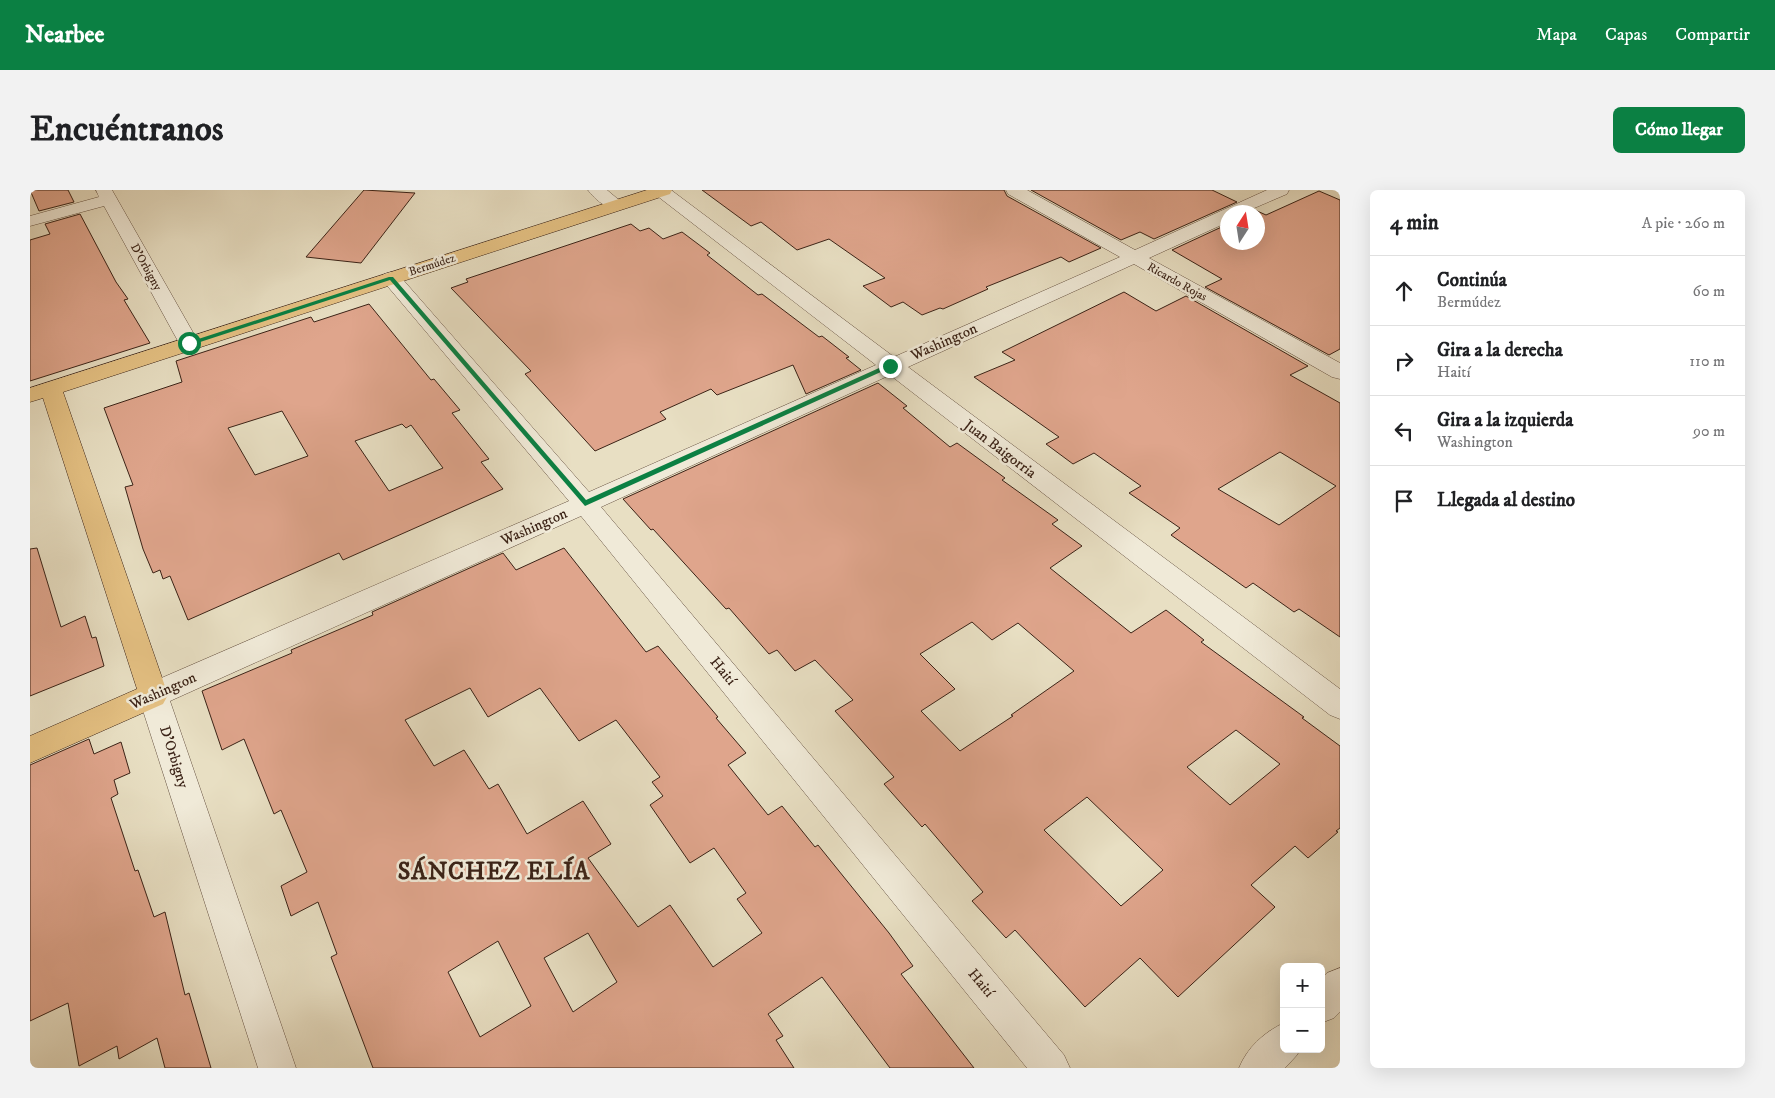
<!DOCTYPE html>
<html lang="es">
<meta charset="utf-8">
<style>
:root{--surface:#fff;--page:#f2f2f2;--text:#202124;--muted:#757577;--line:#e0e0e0;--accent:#0b8043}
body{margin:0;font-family:"IM FELL DW Pica",serif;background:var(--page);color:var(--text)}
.controls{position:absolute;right:15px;bottom:15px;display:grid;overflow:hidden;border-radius:8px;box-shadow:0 5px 20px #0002}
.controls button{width:45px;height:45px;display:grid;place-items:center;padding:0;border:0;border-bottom:1px solid var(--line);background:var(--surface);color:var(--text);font:25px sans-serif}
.compass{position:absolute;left:1190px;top:15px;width:45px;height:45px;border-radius:50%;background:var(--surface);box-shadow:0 5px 20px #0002;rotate:12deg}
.stop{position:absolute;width:15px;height:15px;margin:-11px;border:4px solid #0b8043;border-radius:50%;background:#fff}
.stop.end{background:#0b8043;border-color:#fff;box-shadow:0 1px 5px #0008}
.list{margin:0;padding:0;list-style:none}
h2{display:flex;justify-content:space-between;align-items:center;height:65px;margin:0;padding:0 20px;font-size:21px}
h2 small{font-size:16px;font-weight:400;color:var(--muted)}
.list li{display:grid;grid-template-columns:32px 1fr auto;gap:15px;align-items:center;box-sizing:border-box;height:70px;padding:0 20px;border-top:1px solid var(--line)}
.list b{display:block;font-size:19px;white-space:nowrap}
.list p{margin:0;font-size:16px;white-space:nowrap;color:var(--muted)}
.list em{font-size:16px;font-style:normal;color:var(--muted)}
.icon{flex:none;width:28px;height:28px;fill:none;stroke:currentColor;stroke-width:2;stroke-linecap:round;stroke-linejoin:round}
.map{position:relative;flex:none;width:1310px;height:878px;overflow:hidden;border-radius:8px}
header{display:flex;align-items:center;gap:30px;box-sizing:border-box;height:70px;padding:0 25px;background:var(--accent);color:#fff}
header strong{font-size:24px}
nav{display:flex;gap:28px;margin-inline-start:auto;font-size:18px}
.intro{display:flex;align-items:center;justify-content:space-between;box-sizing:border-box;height:120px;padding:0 30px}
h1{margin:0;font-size:35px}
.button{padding:12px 22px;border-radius:8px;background:var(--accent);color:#fff;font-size:18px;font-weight:700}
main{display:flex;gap:30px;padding:0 30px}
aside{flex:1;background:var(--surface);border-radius:8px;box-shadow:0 5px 20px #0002}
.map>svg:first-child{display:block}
.building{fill:#dfa58c;stroke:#3b2317;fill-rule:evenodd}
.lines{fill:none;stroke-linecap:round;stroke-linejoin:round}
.minor-casing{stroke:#665242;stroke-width:1}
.major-casing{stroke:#3b2317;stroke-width:1}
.minor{fill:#f0ead8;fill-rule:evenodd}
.major{fill:#e4c082;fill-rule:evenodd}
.route{fill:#0b8043}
.labels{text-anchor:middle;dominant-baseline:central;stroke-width:5;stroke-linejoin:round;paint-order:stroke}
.far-street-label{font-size:12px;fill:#3b2317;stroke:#f0ead8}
.street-label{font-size:15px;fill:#3b2317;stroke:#f0ead8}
.near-district-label{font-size:24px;font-weight:bold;letter-spacing:1px;fill:#3b2317;stroke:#f0ead8}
</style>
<header>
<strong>Nearbee</strong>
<nav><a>Mapa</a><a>Capas</a><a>Compartir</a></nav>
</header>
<div class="intro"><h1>Encuéntranos</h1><a class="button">Cómo llegar</a></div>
<main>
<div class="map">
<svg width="1310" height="878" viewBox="0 0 1310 878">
<rect width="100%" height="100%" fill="#e8dfc3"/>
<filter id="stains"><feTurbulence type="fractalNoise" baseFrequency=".004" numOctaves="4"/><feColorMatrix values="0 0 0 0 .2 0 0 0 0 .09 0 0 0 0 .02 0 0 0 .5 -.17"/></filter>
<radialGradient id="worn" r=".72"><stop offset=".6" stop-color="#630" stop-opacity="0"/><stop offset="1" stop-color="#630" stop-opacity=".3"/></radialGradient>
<g class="building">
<path d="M0 0H38L44 12 9 21Z"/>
<path d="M334 0 385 3 331 73 276 67Z"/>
<path d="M672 0H974L977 6 1071 58 1039 72 1031 67 956 97 958 99 913 119 910 118 892 125 873 112 861 117 833 96 855 88 799 49 767 60 731 32 721 36Z"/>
<path d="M1001 0H1182L1207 12 1124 49 1110 42 1091 50Z"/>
<path d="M1289 1 1310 10V159L1299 165 1175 97 1192 89 1142 60 1198 34V52H1228V22H1219L1225 20 1236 25Z"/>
<path d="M50 24 86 92 98 109 94 110 120 153 0 191V50L20 44 15 34Z"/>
<path d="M601 34 610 41 619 38 633 49 652 42 680 63 677 65 728 105 732 104 789 147 792 146 819 167 816 168 831 180 776 204 763 175 687 205 681 199 630 222 636 229 565 261 495 184 501 181 421 98 438 92 436 89Z"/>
<path d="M1094 102 1126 121 1156 106 1278 176 1260 185 1310 213V447L1269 419 1264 422 1223 393 1216 398 1141 345 1150 338 1099 303 1111 296 1064 263 1043 274 1016 254 1029 247 944 187 985 170 972 162ZM1250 262 1306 296 1249 335 1188 299Z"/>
<path d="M339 114 401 190 404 189 430 220 422 223 459 269 451 272 473 299 313 370 309 363 158 430 140 386 133 389 130 380 123 383 113 359 95 297 103 295 74 218 152 192 146 171 281 127 284 132ZM252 221 278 266 225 285 198 238ZM372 234 376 238 381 235 413 278 359 301 325 251Z"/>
<path d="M848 193 877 216 873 218 920 257 927 253 975 288 972 290 1028 330 1022 334 1052 356 1020 378 1101 443 1136 420 1174 450 1171 452 1274 527 1272 528 1310 556V638L1306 641 1308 642 1278 668 1265 656 1221 695 1245 717 1148 807 1110 768 1055 817 985 740 976 748 942 711 953 702 895 634 892 637 854 594 864 587 805 521 823 510 785 470 765 481 747 460 739 464 699 418 696 419 623 339 621 340 593 309ZM942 432 962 450 988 433 1044 481 981 525 983 526 930 561 891 521 925 499 890 464ZM1206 540 1250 574 1200 615 1157 577ZM1057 607 1133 680 1091 716 1014 640Z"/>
<path d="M7 358 31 437 55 426 62 448 66 447 74 476 0 506V359Z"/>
<path d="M534 358 616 462 628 456 688 527 686 528 716 563 698 575 738 625 752 616 785 657 788 655 859 743 883 776 871 784 944 878H860L792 787 738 824 753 846 746 850 764 878H343L301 767 307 764 288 712 261 726 251 696 277 682 251 620 244 624 214 549 192 560 172 501 262 463 261 460 343 425 342 422 473 363 486 380ZM440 498 458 527 510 498 549 551 586 530 630 587 622 592 633 606 620 615 660 673 684 658 716 703 707 709 732 743 683 777 640 715 608 737 558 668 581 654 553 611 497 644 468 594 459 599 434 560 404 576 375 530ZM558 743 587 792 543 822 514 768ZM468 751 501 816 450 847 418 782Z"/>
<path d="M59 549 64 564 91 552 100 583 84 590 88 604 81 608 105 681 108 680 124 727 135 722 155 805 159 803 181 878H135L127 848 89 869 87 856 49 876 38 813 0 831V575Z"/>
</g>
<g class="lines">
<g class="minor-casing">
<g id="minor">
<path d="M66 0H82L169 153 166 157 159 159 152 157 149 153 74 16 0 36V26L69 7Z"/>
<path d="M558 0H577L595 15 592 19C580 22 565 10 558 0Z"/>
<path d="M624 0H641L864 167 1090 67 978 4 976 0H997L1105 60 1237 0H1259L1257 4 1215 22H1198V32L1119 68 1310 173V189L1302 187 1104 74 878 177 1310 499V529L1300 525 860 185 571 317 1034 865 1040 878H997L551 326 140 511 266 878H228L108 505 113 496 539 311 354 92 351 88 354 84 361 82 368 84 559 302 846 175 626 5Z"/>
<path d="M1310 778V822L1304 828 1291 833V789L1297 783Z"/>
<path d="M1254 833V859H1270L1267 865 1255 878H1209C1217 858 1234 842 1254 833Z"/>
</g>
</g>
<g class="major-casing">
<path id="major" d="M617 0H642L640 4 33 202 138 505 133 514 0 573V546L107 499 13 208 0 212V198Z"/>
</g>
<use href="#minor" class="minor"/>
<use href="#major" class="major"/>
</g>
<path class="route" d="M359 87H363L556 310 858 174 864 176 555 316 360 90 161 155 156 153Z"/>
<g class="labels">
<g class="far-street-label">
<text transform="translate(402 75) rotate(-18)">Bermúdez</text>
<text transform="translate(116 77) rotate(61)">D'Orbigny</text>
<text transform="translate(1147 92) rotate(29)">Ricardo Rojas</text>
</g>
<g class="street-label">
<text transform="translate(914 152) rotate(-24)">Washington</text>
<text transform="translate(970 259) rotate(37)">Juan Baigorria</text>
<text transform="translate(504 337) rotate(-24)">Washington</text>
<text transform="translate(693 481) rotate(50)">Haití</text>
<text transform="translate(133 501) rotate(-24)">Washington</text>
<text transform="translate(144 567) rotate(72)">D'Orbigny</text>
<text transform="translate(951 793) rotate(50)">Haití</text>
</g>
<g class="near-district-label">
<text x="464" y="682">SÁNCHEZ ELÍA</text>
</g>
</g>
<rect width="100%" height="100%" filter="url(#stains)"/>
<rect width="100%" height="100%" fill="url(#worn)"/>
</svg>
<div class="controls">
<button>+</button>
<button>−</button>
</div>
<svg class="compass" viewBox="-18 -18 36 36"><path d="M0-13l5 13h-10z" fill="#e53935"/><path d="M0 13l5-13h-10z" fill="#757577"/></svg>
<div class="stop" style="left:159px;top:153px"></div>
<div class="stop end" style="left:860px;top:176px"></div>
</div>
<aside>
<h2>4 min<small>A pie · 260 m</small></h2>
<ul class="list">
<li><svg class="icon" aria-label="ahead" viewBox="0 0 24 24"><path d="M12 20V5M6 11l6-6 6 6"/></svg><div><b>Continúa</b><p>Bermúdez</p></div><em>60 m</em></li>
<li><svg class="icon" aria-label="right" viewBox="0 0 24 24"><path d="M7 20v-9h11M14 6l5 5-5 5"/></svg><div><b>Gira a la derecha</b><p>Haití</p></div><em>110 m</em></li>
<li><svg class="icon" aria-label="left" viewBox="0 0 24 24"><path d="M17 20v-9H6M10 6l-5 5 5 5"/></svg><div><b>Gira a la izquierda</b><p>Washington</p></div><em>90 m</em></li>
<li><svg class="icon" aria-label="arrive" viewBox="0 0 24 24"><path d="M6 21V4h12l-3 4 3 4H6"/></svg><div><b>Llegada al destino</b></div></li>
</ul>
</aside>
</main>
